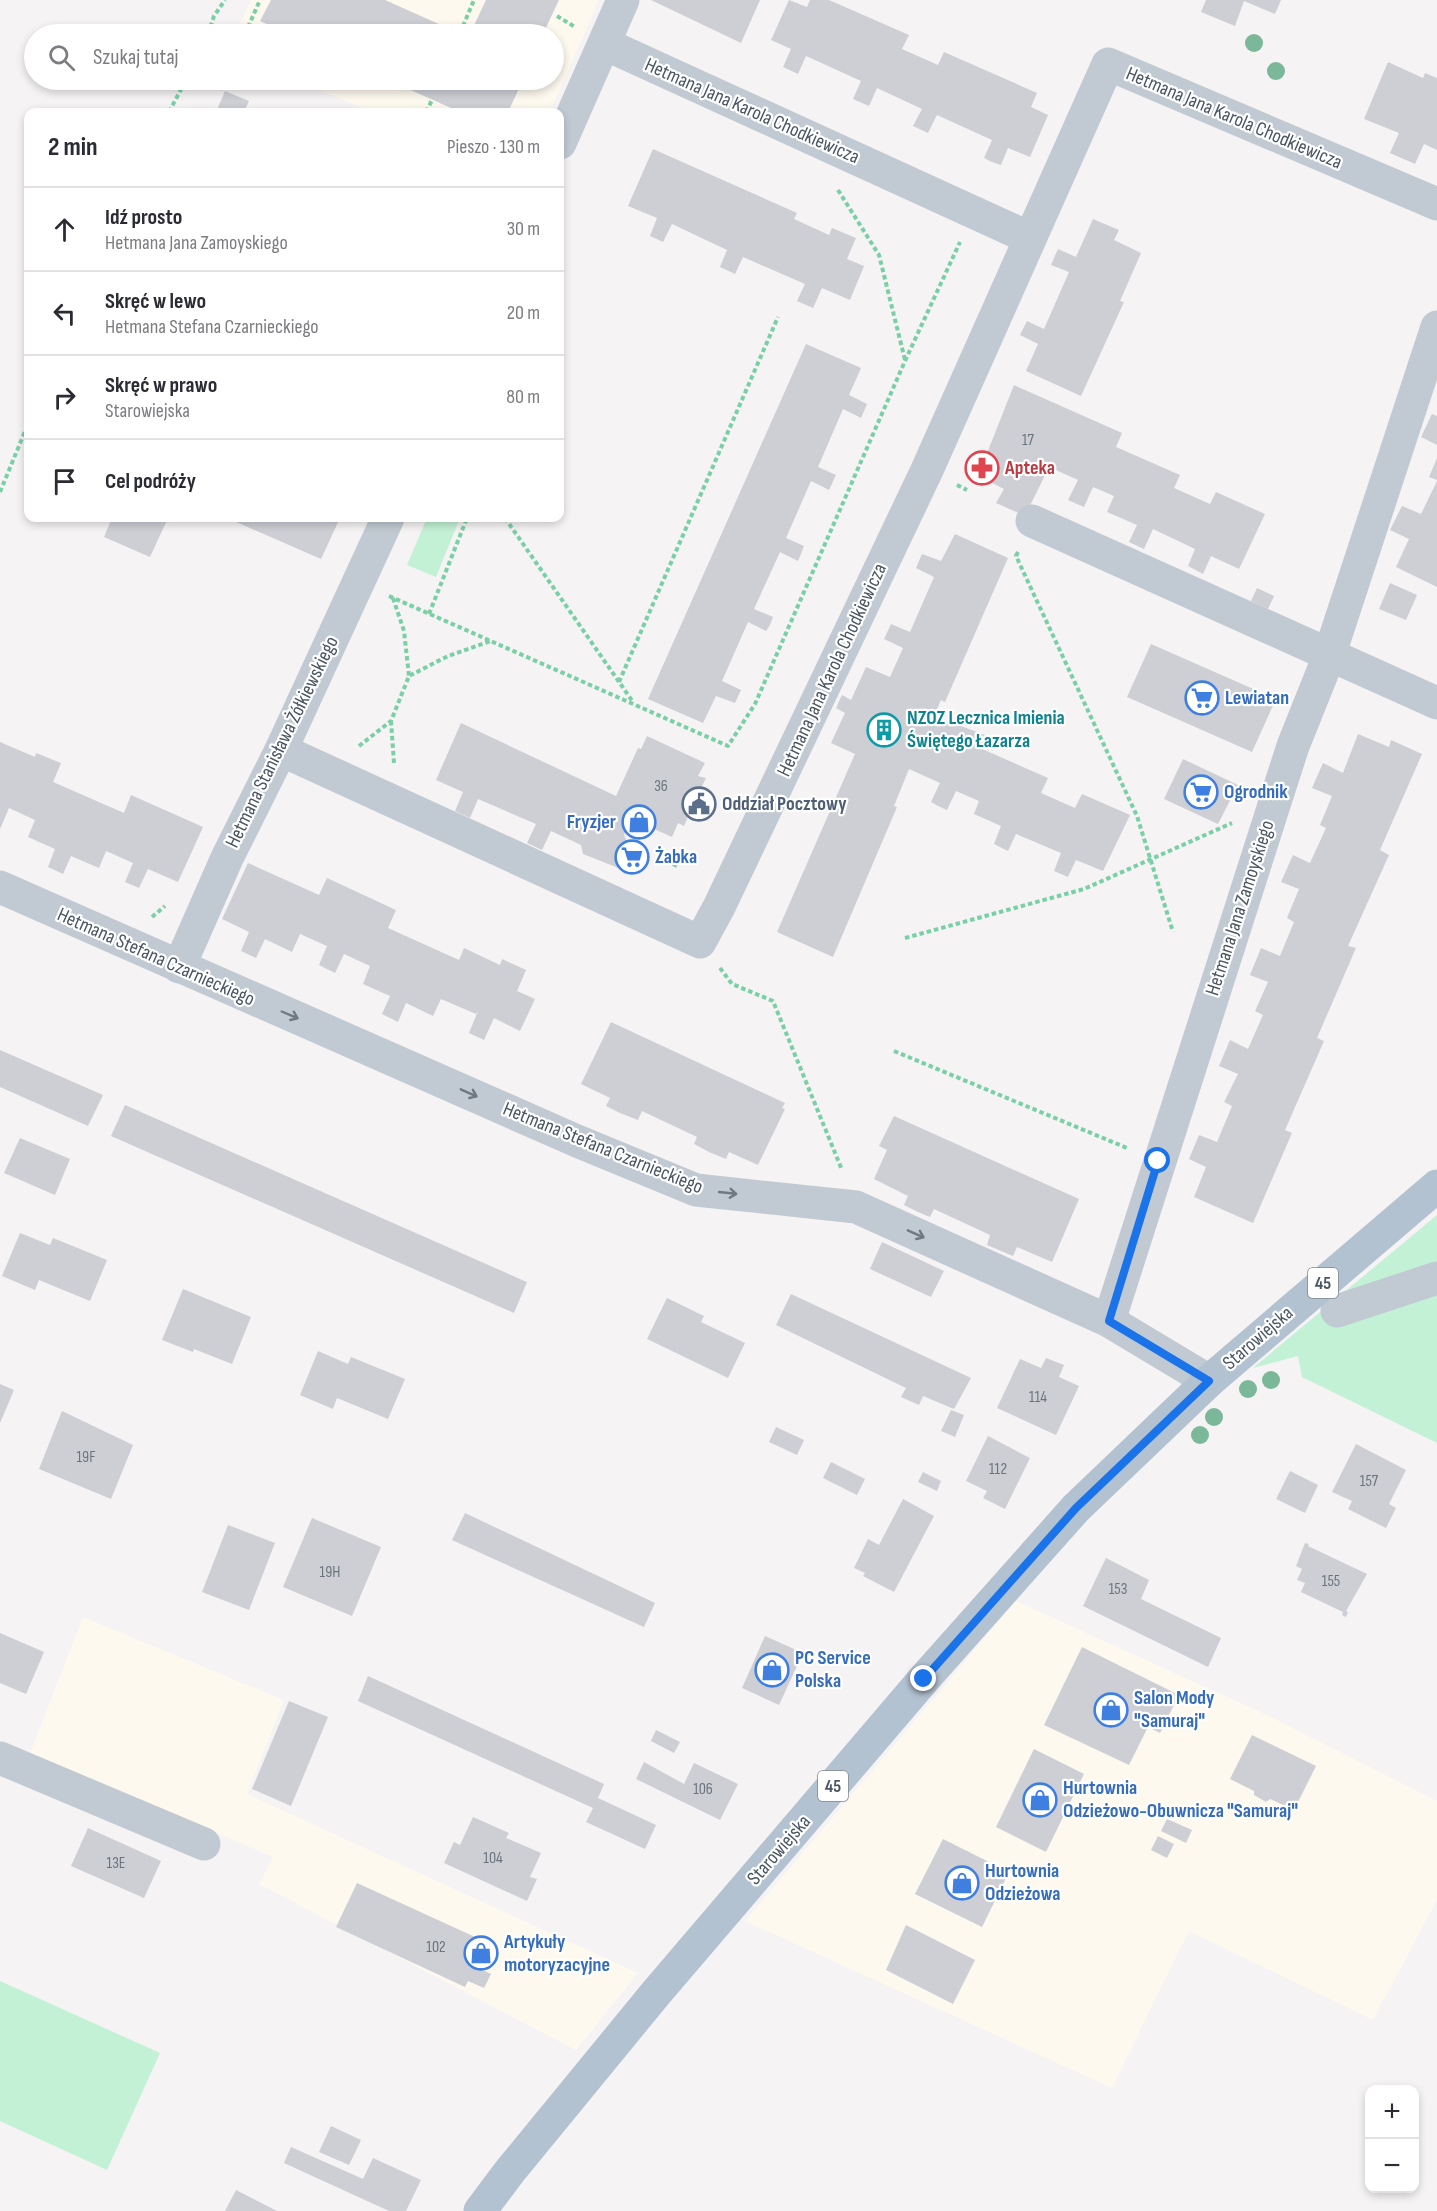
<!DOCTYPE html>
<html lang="pl">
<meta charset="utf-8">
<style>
:root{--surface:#fff;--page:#f2f2f3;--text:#2b2b33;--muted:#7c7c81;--line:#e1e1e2}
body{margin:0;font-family:"Sofia Sans Condensed",sans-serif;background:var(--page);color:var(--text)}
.controls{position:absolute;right:18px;bottom:18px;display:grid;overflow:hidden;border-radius:12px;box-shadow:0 3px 9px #0003}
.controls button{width:54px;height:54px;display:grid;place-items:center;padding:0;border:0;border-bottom:2px solid var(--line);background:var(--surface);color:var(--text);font:30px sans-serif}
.stop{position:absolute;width:18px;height:18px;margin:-14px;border:4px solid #1a73e8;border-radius:50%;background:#fff}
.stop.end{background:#1a73e8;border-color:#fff;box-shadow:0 2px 6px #0008}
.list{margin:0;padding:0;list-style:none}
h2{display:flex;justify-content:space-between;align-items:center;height:78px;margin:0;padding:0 24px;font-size:26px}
h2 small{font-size:20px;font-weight:400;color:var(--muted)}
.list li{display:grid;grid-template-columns:39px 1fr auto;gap:18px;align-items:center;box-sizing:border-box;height:84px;padding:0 24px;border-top:2px solid var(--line)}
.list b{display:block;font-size:22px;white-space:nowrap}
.list p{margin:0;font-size:20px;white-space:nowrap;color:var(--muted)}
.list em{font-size:20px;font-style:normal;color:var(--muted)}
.icon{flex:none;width:33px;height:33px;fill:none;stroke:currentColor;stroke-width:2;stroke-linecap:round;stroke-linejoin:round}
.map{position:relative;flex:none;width:1437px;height:2211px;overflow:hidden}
.search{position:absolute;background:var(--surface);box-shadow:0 3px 9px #0003;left:24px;top:24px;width:540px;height:66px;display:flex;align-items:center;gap:15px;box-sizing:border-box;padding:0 21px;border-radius:33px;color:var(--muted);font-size:22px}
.panel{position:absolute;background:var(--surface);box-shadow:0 3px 9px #0003;left:24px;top:108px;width:540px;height:414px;border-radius:12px}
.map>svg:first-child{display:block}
.commercial{fill:#fdf9ef}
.green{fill:#c3f1d5}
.building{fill:#cdcfd5}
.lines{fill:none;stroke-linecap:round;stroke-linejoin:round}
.path{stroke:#7ad0a6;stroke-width:4;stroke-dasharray:4.5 3;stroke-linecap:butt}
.minor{stroke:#c1cad2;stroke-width:33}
.major{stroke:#b3c2d1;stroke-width:33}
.tree{fill:#7bb799}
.oneway{stroke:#6e7983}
.route{stroke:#1a73e8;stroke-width:8}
.labels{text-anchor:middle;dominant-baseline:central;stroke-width:4.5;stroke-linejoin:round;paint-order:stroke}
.number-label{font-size:16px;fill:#6b747e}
.shield{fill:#fff;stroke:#808990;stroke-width:1.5}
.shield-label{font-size:18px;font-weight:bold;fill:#4a5661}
.street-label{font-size:20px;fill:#4a5661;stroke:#fff}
.health-label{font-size:20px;font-weight:bold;fill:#be3a42;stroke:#fff;text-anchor:start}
.shop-label{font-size:20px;font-weight:bold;fill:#366cbe;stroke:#fff;text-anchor:start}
.culture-label{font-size:20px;font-weight:bold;fill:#0d838f;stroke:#fff;text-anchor:start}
.service-label{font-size:20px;font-weight:bold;fill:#4e5e75;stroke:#fff;text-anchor:start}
</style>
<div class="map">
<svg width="1437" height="2211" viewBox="0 0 1437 2211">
<rect width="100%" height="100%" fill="#f5f3f3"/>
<g class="commercial">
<path d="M251 0H599L550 112H372L296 80H554V34H235Z"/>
<path d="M1016 1601 1269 1716 1437 1801V1900L1373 2020 1189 1931 1112 2088 745 1921Z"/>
<path d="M83 1617 284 1700 247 1794 638 1973 576 2050 259 1884 273 1857 30 1753Z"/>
</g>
<g class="green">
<path d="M427 518H460L436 577 407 565Z"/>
<path d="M1437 1215V1443L1302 1377 1298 1356 1253 1368Z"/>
<path d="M0 1981 160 2053 107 2170 0 2121Z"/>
</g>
<g class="building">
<path d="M271 0H385L461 34H289L260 21Z"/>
<path d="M486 0H559L543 34H470Z"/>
<path d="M651 0H760L741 43Z"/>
<path d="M789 0 807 7 810 0H829L909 35 902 49 938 65 944 52 1037 93 1031 107 1048 115 1030 157 1008 148 1001 165 992 162 984 158 992 140 937 115 928 133 913 126 922 109 877 88 869 106 853 99 861 81 806 56 798 74 783 67 791 49 771 40Z"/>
<path d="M1206 0H1281L1275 14 1244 1 1235 26 1201 12Z"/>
<path d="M1388 62 1423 78 1425 73 1437 78V150L1424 144 1415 164 1390 153 1399 133 1364 119Z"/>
<path d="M388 80H523L508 112H460Z"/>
<path d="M225 91 249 101 244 112H216Z"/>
<path d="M653 149 797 213 794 219 829 235 832 228 856 238 847 259 864 266 850 300 822 288 813 308 797 301 805 284 743 257 735 274 720 267 727 250 672 224 663 242 650 236 657 218 628 206Z"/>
<path d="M1093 219 1119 230 1114 240 1141 253 1120 301 1124 302 1081 396 1026 371 1038 344 1020 335 1027 321 1044 329 1069 272 1051 265 1054 258 1058 249 1076 257Z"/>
<path d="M806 344 861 368 849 395 867 404 861 418 843 409 818 467 836 475 829 490 811 481 786 538 804 546 801 554 798 561 780 552 754 609 773 617 770 625 766 631 748 622 722 681 741 690 735 703 716 696 703 723 648 699Z"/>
<path d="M1014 385 1122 433 1116 447 1180 475 1174 488 1210 504 1216 492 1265 514 1239 569 1211 556 1203 574 1188 566 1195 549 1153 529 1144 549 1129 542 1137 525 1107 512 1114 496 1093 487 1084 507 1068 500 1078 480 1049 467 1025 516 996 503 1004 489 978 476Z"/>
<path d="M1432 414 1437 416V445L1421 437Z"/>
<path d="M1437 458V480L1429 477Z"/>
<path d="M1437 481V587L1396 567 1409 539 1390 530 1402 506 1421 514Z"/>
<path d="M112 518H168L150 557 104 537Z"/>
<path d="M227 518H340L321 559Z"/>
<path d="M955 534 1008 558 945 702 941 700 934 716 985 735 980 748 1048 778 1041 793 1075 808 1082 794 1130 815 1103 871 1076 860 1068 877 1054 871 1061 853 1016 834 1008 851 994 844 1001 826 974 814 979 801 956 791 947 810 938 806 931 802 940 783 909 769 894 806 897 807 833 957 777 932 855 754 831 743 845 713 836 708 842 695 851 700 866 667 890 677 903 648 884 639 891 624 910 632 934 577 916 568 922 554 941 561Z"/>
<path d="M1390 583 1417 595 1406 620 1379 609Z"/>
<path d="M1257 588 1274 596 1268 609 1251 601Z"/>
<path d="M1151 644 1276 699 1252 752 1127 697Z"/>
<path d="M461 723 616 796 638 748 641 749 647 736 705 763 698 776 706 778 698 794 702 799 697 809 691 810 684 826 678 823 672 837 630 818 624 835 638 869 631 873 583 854 581 845 551 831 542 850 527 843 536 824 478 799 470 818 455 811 463 792 436 780Z"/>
<path d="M1358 734 1389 747 1391 740 1422 754 1380 850 1389 855 1348 946 1356 948 1317 1038 1324 1041 1285 1130 1292 1133 1253 1223 1194 1197 1206 1167 1189 1159 1199 1135 1217 1142 1232 1106 1224 1102 1238 1074 1219 1066 1230 1040 1248 1049 1263 1015 1255 1011 1268 982 1250 975 1261 948 1280 956 1294 922 1287 918 1299 889 1281 882 1293 855 1310 863 1326 828 1320 825 1332 796 1312 788 1323 763 1343 773Z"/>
<path d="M0 742 35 757 36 753 61 763 53 782 124 813 131 795 203 827 178 882 148 869 139 888 125 882 133 863 106 851 99 868 71 856 63 874 48 867 55 849 28 837 35 820 9 808 0 829Z"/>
<path d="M1183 759 1238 785 1218 824 1164 799Z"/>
<path d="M248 863 319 895 327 878 396 910 388 928 459 960 464 948 500 965 502 959 526 970 517 991 535 999 520 1031 494 1018 484 1040 469 1033 478 1011 476 1014 441 999 433 1016 406 1003 398 1022 382 1014 390 996 363 984 370 966 344 954 335 973 319 965 327 946 300 934 292 952 265 939 256 958 241 951 249 932 222 919Z"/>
<path d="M611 1022 785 1103 782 1108 785 1109 758 1165 729 1152 726 1159 709 1152 694 1144 697 1137 642 1111 638 1120 620 1113 606 1106 610 1098 581 1084Z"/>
<path d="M0 1050 103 1095 88 1126 0 1087Z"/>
<path d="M125 1105 527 1282 514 1313 111 1136Z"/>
<path d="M894 1116 1079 1199 1052 1262 1017 1247 1013 1256 987 1245 990 1235 934 1209 930 1217 918 1212 904 1205 908 1196 874 1179 887 1150 879 1146Z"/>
<path d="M20 1138 70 1159 55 1195 4 1173Z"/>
<path d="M20 1233 50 1245 53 1238 107 1260 90 1301 39 1280 35 1290 2 1276Z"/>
<path d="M882 1242 944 1271 931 1297 870 1269Z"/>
<path d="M183 1289 251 1317 232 1364 194 1349 193 1352 162 1340Z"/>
<path d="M791 1294 971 1378 954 1409 923 1396 919 1405 901 1397 906 1388 776 1325Z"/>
<path d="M667 1298 704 1316 701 1322 745 1343 728 1378 647 1339Z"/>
<path d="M318 1351 348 1364 351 1357 405 1379 388 1419 337 1398 333 1409 300 1395Z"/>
<path d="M1046 1358 1064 1365 1059 1377 1079 1386 1056 1435 997 1408 1020 1359 1041 1368Z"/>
<path d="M0 1384 14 1390 0 1423Z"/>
<path d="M951 1410 964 1415 955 1437 941 1431Z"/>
<path d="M62 1411 133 1445 111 1499 39 1469Z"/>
<path d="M776 1427 804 1440 797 1455 769 1442Z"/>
<path d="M988 1436 1030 1458 1005 1509 983 1498 987 1491 966 1481Z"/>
<path d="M1356 1444 1406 1470 1389 1504 1396 1508 1386 1528 1348 1509 1352 1501 1332 1492Z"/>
<path d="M831 1462 865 1479 857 1495 823 1478Z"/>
<path d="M1290 1471 1318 1485 1305 1513 1276 1499Z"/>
<path d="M923 1472 941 1481 937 1491 918 1482Z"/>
<path d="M903 1499 934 1516 894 1592 863 1576 865 1573 854 1568 868 1539 879 1545Z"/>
<path d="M465 1513 655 1603 644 1627 452 1540Z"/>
<path d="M312 1518 381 1547 352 1616 283 1587Z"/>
<path d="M228 1525 275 1543 249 1610 202 1592Z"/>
<path d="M1305 1543 1309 1544 1308 1546 1367 1574 1346 1611 1348 1612 1346 1617 1342 1615 1343 1612 1301 1592 1305 1583 1297 1580 1302 1569 1296 1566Z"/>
<path d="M1106 1558 1149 1580 1141 1599 1221 1638 1208 1667 1083 1606Z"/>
<path d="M0 1633 44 1652 26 1694 0 1683Z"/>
<path d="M765 1636 803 1653 779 1705 742 1688Z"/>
<path d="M1082 1647 1179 1695 1160 1733 1148 1727 1129 1765 1044 1725Z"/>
<path d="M368 1676 604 1784 598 1798 656 1825 645 1849 586 1822 593 1808 358 1701Z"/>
<path d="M289 1701 328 1717 291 1806 252 1789Z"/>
<path d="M656 1730 680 1742 674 1753 651 1741Z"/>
<path d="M1252 1735 1316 1766 1294 1810 1270 1799 1266 1802 1254 1795V1791L1230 1779Z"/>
<path d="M1034 1749 1084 1774 1046 1852 996 1827Z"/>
<path d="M644 1762 684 1784 694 1763 738 1784 720 1820 636 1779Z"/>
<path d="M473 1817 509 1833 506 1838 541 1853 530 1877 537 1879 527 1901 444 1863 454 1842 460 1845Z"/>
<path d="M1167 1819 1192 1830 1186 1843 1161 1831Z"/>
<path d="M88 1828 161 1861 144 1898 71 1866Z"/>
<path d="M1158 1836 1174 1844 1167 1858 1151 1850Z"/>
<path d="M943 1839 1009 1872 982 1927 915 1894Z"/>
<path d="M357 1883 486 1942 475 1966 491 1974 484 1988 468 1981 465 1987 336 1927Z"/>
<path d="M906 1925 975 1960 953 2004 886 1970Z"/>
<path d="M331 2126 361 2140 349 2165 319 2152Z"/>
<path d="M291 2147 363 2179 373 2158 421 2180 406 2211H389L284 2163Z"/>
<path d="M236 2190 277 2211H225Z"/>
</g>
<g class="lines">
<g class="path">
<path d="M557 16 575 27"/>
<path d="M460 33 474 0"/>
<path d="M208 34 214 16 225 0"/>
<path d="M245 34 260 0"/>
<path d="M169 112 186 80"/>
<path d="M426 112 432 100"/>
<path d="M838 190 879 255 905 360"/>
<path d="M957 485 967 490"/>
<path d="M0 492 28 424"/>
<path d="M505 518 633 702"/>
<path d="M1018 552 1016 556 1137 816 1173 932"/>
<path d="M389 596 728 746 755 704 905 361 960 242"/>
<path d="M393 598 404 631 409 676"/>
<path d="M429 614 467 518"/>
<path d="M619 682 778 317"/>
<path d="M391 721 394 763"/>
<path d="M359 746 391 721 409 676 448 656 491 641"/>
<path d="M673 864 679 867"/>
<path d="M152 917 165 906"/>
<path d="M905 938 1084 889 1232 823"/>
<path d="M720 968 732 984 773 1001 842 1170"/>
<path d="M894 1051 1127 1148"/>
</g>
<g class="minor">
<path d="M605 44 1030 238"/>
<path d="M560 143 623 0"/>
<path d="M1032 521 1437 703"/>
<path d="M281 750 700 942 719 907 927 470 1108 64 1437 204"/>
<path d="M0 887 577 1141 696 1190 856 1207 1109 1321 1209 1381"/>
<path d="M179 967 227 858 281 750 388 518"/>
<path d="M1337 1311 1437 1278"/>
<path d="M1109 1321 1274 805 1293 746 1329 656 1437 327"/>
<path d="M0 1758 204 1844"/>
</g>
<path class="major" d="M480 2211 510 2171 656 1993 924 1679 1076 1508 1209 1381 1437 1186"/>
</g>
<g class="tree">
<circle cx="1254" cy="43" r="9"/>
<circle cx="1276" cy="71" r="9"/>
<circle cx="1271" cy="1380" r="9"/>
<circle cx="1248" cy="1389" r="9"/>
<circle cx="1214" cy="1417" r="9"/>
<circle cx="1200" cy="1435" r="9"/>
</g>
<defs><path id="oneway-shaft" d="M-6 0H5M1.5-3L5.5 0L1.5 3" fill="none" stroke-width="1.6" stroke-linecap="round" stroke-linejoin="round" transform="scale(1.5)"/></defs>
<g class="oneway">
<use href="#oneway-shaft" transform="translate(290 1015) rotate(23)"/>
<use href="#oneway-shaft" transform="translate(469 1093) rotate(24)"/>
<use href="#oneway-shaft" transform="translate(728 1193) rotate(6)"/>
<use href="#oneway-shaft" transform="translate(916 1234) rotate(24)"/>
</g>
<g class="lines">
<path class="route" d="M924 1679 1076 1508 1209 1381 1109 1321 1158 1161"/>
</g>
<defs>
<g id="pharmacy-ring" transform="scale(1.725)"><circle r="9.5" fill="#fff" stroke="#e0444e" stroke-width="1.5"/><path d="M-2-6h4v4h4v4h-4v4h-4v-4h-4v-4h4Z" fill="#e0444e"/></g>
<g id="supermarket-ring" transform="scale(1.725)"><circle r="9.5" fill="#fff" stroke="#3f7fe0" stroke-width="1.5"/><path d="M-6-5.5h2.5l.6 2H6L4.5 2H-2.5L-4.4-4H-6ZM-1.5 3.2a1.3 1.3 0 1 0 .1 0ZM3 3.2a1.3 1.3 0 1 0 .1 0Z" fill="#3f7fe0"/></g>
<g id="building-ring" transform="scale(1.725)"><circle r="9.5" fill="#fff" stroke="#0f9aa8" stroke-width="1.5"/><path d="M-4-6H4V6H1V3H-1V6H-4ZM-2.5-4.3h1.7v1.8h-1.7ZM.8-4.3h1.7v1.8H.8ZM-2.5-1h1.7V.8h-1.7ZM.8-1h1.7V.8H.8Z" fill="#0f9aa8"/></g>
<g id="civic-ring" transform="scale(1.725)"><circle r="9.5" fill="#fff" stroke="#5c6f8a" stroke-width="1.5"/><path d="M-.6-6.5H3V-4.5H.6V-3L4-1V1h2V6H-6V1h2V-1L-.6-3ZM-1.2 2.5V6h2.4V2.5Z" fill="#5c6f8a"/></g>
<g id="shop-ring" transform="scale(1.725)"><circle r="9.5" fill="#fff" stroke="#3f7fe0" stroke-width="1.5"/><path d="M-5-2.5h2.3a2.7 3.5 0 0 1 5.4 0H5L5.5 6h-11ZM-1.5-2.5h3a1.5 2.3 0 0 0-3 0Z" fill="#3f7fe0"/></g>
</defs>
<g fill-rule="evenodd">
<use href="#pharmacy-ring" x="982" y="468"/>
<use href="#supermarket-ring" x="1202" y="698"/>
<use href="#building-ring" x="884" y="730"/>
<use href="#supermarket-ring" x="1201" y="792"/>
<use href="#civic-ring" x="699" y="804"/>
<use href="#shop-ring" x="639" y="822"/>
<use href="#supermarket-ring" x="632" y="857"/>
<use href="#shop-ring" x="772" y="1670"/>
<use href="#shop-ring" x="1111" y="1710"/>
<use href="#shop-ring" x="1040" y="1800"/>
<use href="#shop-ring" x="962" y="1883"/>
<use href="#shop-ring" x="481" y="1953"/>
</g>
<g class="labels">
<g class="number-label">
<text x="1028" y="440">17</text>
<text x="661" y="786">36</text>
<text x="1038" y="1397">114</text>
<text x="86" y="1457">19F</text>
<text x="998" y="1469">112</text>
<text x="1369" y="1481">157</text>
<text x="330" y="1572">19H</text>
<text x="1331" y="1581">155</text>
<text x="1118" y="1589">153</text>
<text x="703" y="1789">106</text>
<text x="493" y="1858">104</text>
<text x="116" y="1863">13E</text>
<text x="436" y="1947">102</text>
</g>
<g class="shield">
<rect x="1308" y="1268" width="30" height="30" rx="4.5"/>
<rect x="818" y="1771" width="30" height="30" rx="4.5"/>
</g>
<g class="shield-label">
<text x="1323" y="1283">45</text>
<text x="833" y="1786">45</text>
</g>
<g class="street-label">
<text transform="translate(752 111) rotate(24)">Hetmana Jana Karola Chodkiewicza</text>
<text transform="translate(1234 118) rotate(23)">Hetmana Jana Karola Chodkiewicza</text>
<text transform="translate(832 670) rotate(-65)">Hetmana Jana Karola Chodkiewicza</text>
<text transform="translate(282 742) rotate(-64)">Hetmana Stanisława Żółkiewskiego</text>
<text transform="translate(1240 908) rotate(-72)">Hetmana Jana Zamoyskiego</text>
<text transform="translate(156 957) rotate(24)">Hetmana Stefana Czarnieckiego</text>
<text transform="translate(603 1148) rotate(22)">Hetmana Stefana Czarnieckiego</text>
<text transform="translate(1258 1338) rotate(-41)">Starowiejska</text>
<text transform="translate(779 1850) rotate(-49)">Starowiejska</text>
</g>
<g class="health-label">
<text x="1005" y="468">Apteka</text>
</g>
<g class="shop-label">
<text x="1225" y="698">Lewiatan</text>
<text x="1224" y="792">Ogrodnik</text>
<text x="616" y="822" text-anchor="end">Fryzjer</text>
<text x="655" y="857">Żabka</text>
<text x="795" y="1658">PC Service<tspan x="795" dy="23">Polska</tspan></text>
<text x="1134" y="1698">Salon Mody<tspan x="1134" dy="23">"Samuraj"</tspan></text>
<text x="1063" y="1788">Hurtownia<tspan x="1063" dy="23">Odzieżowo-Obuwnicza "Samuraj"</tspan></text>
<text x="985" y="1871">Hurtownia<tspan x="985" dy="23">Odzieżowa</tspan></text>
<text x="504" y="1942">Artykuły<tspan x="504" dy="23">motoryzacyjne</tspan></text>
</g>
<g class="culture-label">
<text x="907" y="718">NZOZ Lecznica Imienia<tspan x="907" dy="23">Świętego Łazarza</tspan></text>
</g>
<g class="service-label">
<text x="722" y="804">Oddział Pocztowy</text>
</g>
</g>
</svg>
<div class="controls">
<button>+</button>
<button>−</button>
</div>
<div class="stop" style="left:1158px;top:1161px"></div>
<div class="stop end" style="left:924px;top:1679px"></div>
<div class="search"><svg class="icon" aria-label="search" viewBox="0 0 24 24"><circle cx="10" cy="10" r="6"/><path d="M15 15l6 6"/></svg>Szukaj tutaj</div>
<section class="panel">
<h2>2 min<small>Pieszo · 130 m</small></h2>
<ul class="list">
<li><svg class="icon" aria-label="ahead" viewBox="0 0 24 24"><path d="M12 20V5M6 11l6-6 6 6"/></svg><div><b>Idź prosto</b><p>Hetmana Jana Zamoyskiego</p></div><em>30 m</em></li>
<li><svg class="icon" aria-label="left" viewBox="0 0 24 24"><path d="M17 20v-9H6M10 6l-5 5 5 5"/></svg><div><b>Skręć w lewo</b><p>Hetmana Stefana Czarnieckiego</p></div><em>20 m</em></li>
<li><svg class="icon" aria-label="right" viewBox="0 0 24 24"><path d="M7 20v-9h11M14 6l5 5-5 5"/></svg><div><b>Skręć w prawo</b><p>Starowiejska</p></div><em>80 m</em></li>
<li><svg class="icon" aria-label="arrive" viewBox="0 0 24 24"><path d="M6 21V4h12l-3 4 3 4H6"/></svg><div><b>Cel podróży</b></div></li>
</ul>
</section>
</div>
